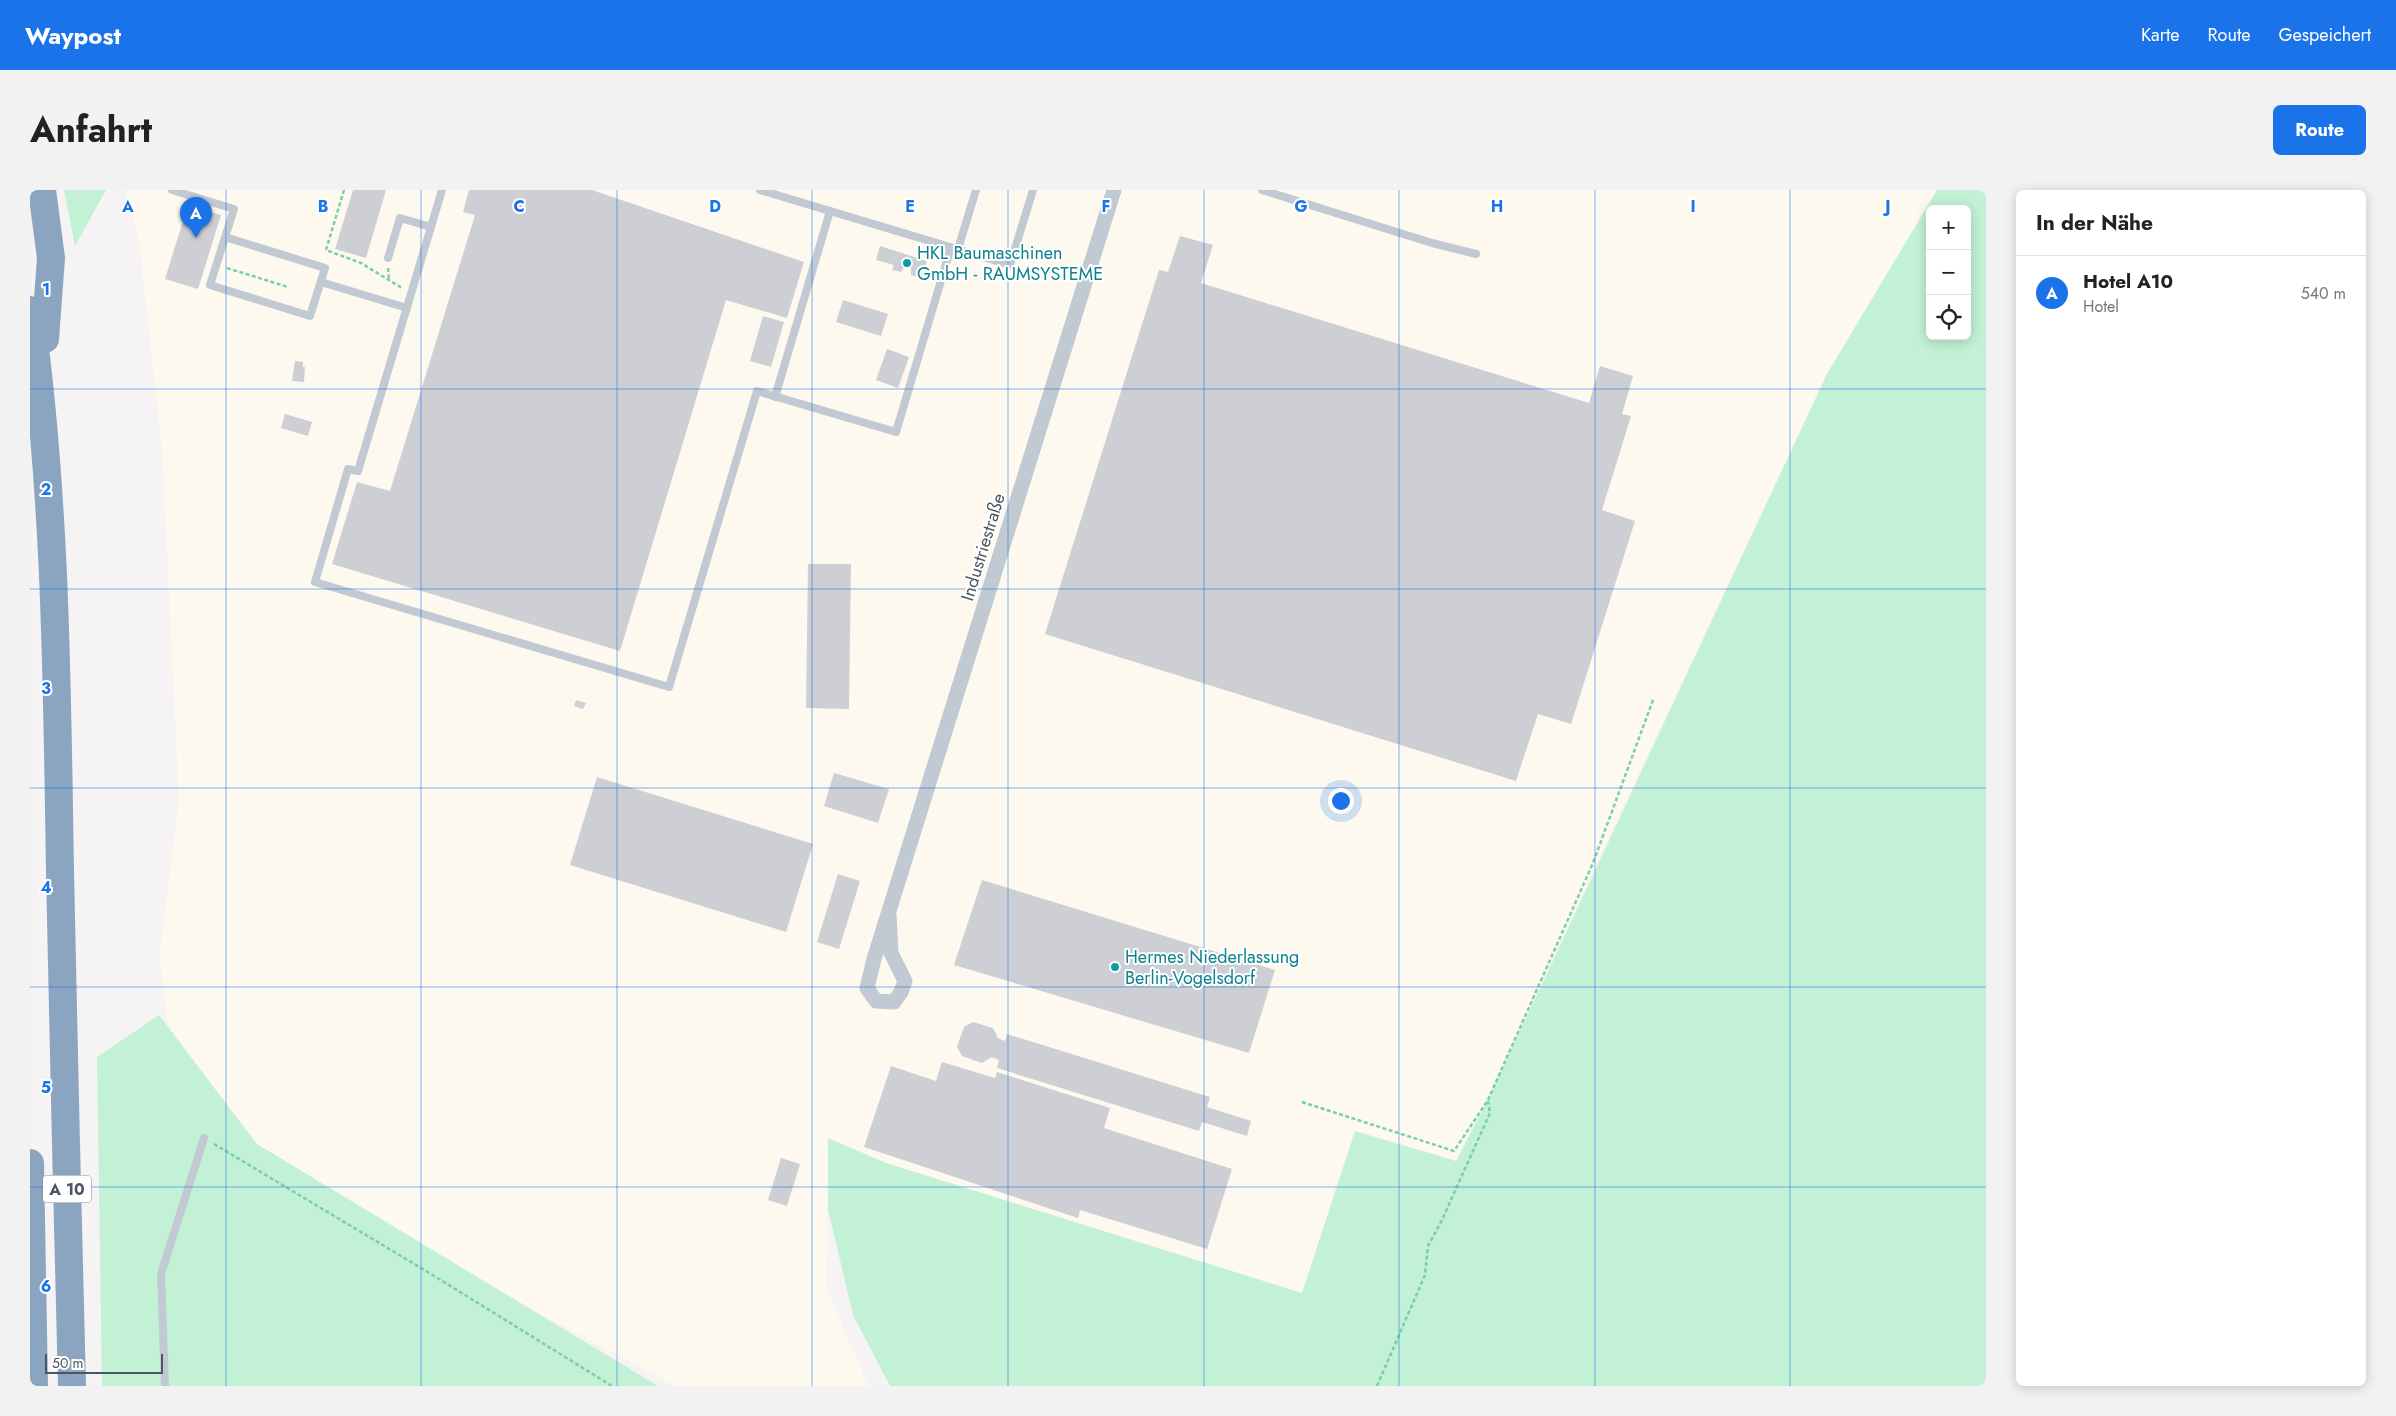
<!DOCTYPE html>
<html lang="de">
<meta charset="utf-8">
<style>
:root{--surface:#fff;--page:#f2f2f2;--text:#222;--muted:#767676;--line:#e0e0e0;--accent:#1a73e8}
body{margin:0;font-family:Jost,sans-serif;background:var(--page);color:var(--text)}
.controls{position:absolute;right:15px;top:15px;display:grid;overflow:hidden;border-radius:8px;box-shadow:0 2px 12px #0003}
.controls button{width:45px;height:45px;display:grid;place-items:center;padding:0;border:0;border-bottom:1px solid var(--line);background:var(--surface);color:var(--text);font:25px sans-serif}
.scale{position:absolute;left:15px;bottom:12px;width:118px;box-sizing:border-box;padding-left:5px;border:2px solid #4a5661;border-top:0;font-size:14px;line-height:18px;white-space:nowrap;color:#4a5661;-webkit-text-stroke:4px #fff;paint-order:stroke}
.you{position:absolute;left:1310px;top:610px;width:18px;height:18px;margin:-12px;border:4px solid #fff;border-radius:50%;background:#1a73e8;box-shadow:0 0 0 8px #1a73e833}
.badge{display:grid;place-items:center;width:32px;height:32px;border-radius:50%;background:var(--accent);color:#fff;font-size:16px;font-weight:700}
.pin{position:absolute;translate:-50% -41px;filter:drop-shadow(0 1px 2px #0008)}
.pin::after{content:'';position:absolute;top:26px;width:18px;height:15px;background:inherit;clip-path:polygon(0 0,100% 0,50% 100%)}
.list{margin:0;padding:0;list-style:none}
h2{display:flex;justify-content:space-between;align-items:center;height:65px;margin:0;padding:0 20px;font-size:21px}
h2 small{font-size:16px;font-weight:400;color:var(--muted)}
.list li{display:grid;grid-template-columns:32px 1fr auto;gap:15px;align-items:center;box-sizing:border-box;height:75px;padding:0 20px;border-top:1px solid var(--line)}
.list b{display:block;font-size:19px;white-space:nowrap}
.list p{margin:0;font-size:16px;white-space:nowrap;color:var(--muted)}
.list em{font-size:16px;font-style:normal;color:var(--muted)}
.icon{flex:none;width:28px;height:28px;fill:none;stroke:currentColor;stroke-width:2;stroke-linecap:round;stroke-linejoin:round}
.map{position:relative;flex:none;width:1956px;height:1196px;overflow:hidden;border-radius:8px}
header{display:flex;align-items:center;gap:30px;box-sizing:border-box;height:70px;padding:0 25px;background:var(--accent);color:#fff}
header strong{font-size:24px}
nav{display:flex;gap:28px;margin-inline-start:auto;font-size:18px}
.intro{display:flex;align-items:center;justify-content:space-between;box-sizing:border-box;height:120px;padding:0 30px}
h1{margin:0;font-size:35px}
.button{padding:12px 22px;border-radius:8px;background:var(--accent);color:#fff;font-size:18px;font-weight:700}
main{display:flex;gap:30px;padding:0 30px}
aside{flex:1;background:var(--surface);border-radius:8px;box-shadow:0 2px 12px #0003}
.map>svg:first-child{display:block}
.commercial{fill:#fdf9ef}
.green{fill:#c3f1d5;fill-rule:evenodd}
.building{fill:#cdcfd5}
.lines{fill:none;stroke-linecap:round;stroke-linejoin:round}
.path{stroke:#7ad0a6;stroke-width:2.5;stroke-dasharray:4 2.5;stroke-linecap:butt}
.service{stroke:#c1cad2;stroke-width:8}
.minor{stroke:#c1cad2;stroke-width:15}
.motorway{stroke:#8ba5c1;stroke-width:28}
.grid{fill:none;stroke:#1a73e8;stroke-width:1;stroke-opacity:0.55}
.culture-dot{fill:#0f9aa8;stroke:#fff;stroke-width:2}
.labels{text-anchor:middle;dominant-baseline:central;stroke-width:4;stroke-linejoin:round;paint-order:stroke}
.shield{fill:#fff;stroke:#808990;stroke-width:1}
.shield-label{font-size:16px;font-weight:bold;fill:#4a5661}
.culture-label{font-size:18px;fill:#0d838f;stroke:#fff;text-anchor:start}
.street-label{font-size:18px;fill:#4a5661;stroke:#fff}
.grid-label{font-size:16px;text-anchor:middle;font-weight:bold;fill:#1a73e8;stroke:#fff;stroke-width:4;stroke-linejoin:round;paint-order:stroke}
</style>
<header>
<strong>Waypost</strong>
<nav><a>Karte</a><a>Route</a><a>Gespeichert</a></nav>
</header>
<div class="intro"><h1>Anfahrt</h1><a class="button">Route</a></div>
<main>
<div class="map">
<svg width="1956" height="1196" viewBox="0 0 1956 1196">
<rect width="100%" height="100%" fill="#f5f3f3"/>
<path class="commercial" d="M96 0H1907L1797 184 1426 971 1325 941 1273 1103 856 973 798 949 797 1098 838 1196H645L238 977 143 870 129 766 149 610 132 260 109 50Z"/>
<g class="green">
<path d="M34 0H76L45 56Z"/>
<path d="M1907 0H1956V1196H860L823 1125 798 1019V948L856 973 1272 1103 1325 941 1426 971 1458 910 1797 184ZM1900 19H1937V146H1900Z"/>
<path d="M129 825 227 954 628 1196H72L67 867Z"/>
</g>
<g class="building">
<path d="M323 0H356L336 68 305 59Z"/>
<path d="M439 0H562L774 72 757 128 696 110 590 461 302 374 327 292 360 301 445 25 433 22Z"/>
<path d="M158 15 191 25 168 99 135 89Z"/>
<path d="M1150 46 1183 55 1171 93 1559 213 1570 176 1603 186 1592 224 1601 226 1572 320 1605 331 1541 534 1508 524 1486 591 1015 444 1129 80 1138 82Z"/>
<path d="M850 56 897 71 892 89 881 85V78L875 76 871 82 862 80 864 75 846 70Z"/>
<path d="M813 110 858 124 851 146 806 132Z"/>
<path d="M733 126 754 132 741 177 720 171Z"/>
<path d="M857 159 879 167 868 198 846 190Z"/>
<path d="M265 171 273 172V177H275L274 192 262 191Z"/>
<path d="M255 224 282 232 278 246 251 238Z"/>
<path d="M778 374H821L819 519 776 518Z"/>
<path d="M546 510 556 513 553 519 544 516Z"/>
<path d="M804 583 859 599 848 633 794 616Z"/>
<path d="M567 587 783 654 756 742 540 675Z"/>
<path d="M808 684 830 691 809 759 787 752Z"/>
<path d="M952 690 1245 780 1219 863 924 775Z"/>
<path d="M943 832 963 838 968 848 975 851 977 844 1180 907 1177 917 1221 931 1217 946 1172 932 1169 941 967 878 969 870 962 867 952 873 932 866 927 857 934 837Z"/>
<path d="M912 872 965 888 967 882 1080 918 1074 938 1202 979 1177 1059 1050 1020 1048 1028 834 957 861 876 906 891Z"/>
<path d="M751 968 770 974 757 1016 738 1010Z"/>
</g>
<g class="lines">
<g class="path">
<path d="M314 0 296 60 331 73 372 98"/>
<path d="M197 78 258 97"/>
<path d="M358 78 359 89"/>
<path d="M1272 912 1424 961 1458 910 1563 673 1623 510"/>
<path d="M184 954 401 1084 582 1196"/>
<path d="M1347 1196 1395 1085 1398 1056 1412 1030 1460 923 1458 911"/>
</g>
<g class="service">
<path d="M142 0 204 19 180 95 280 126 295 78 195 47"/>
<path d="M412 0 328 281 318 279 285 392 639 497 727 201 866 242 921 57"/>
<path d="M730 0 980 75 1003 0"/>
<path d="M1232 0 1402 53 1446 64"/>
<path d="M928 59 946 0"/>
<path d="M358 68 370 28 401 37"/>
<path d="M291 92 377 118"/>
<path d="M745 207 800 21"/>
<path d="M135 1196 131 1084 174 948"/>
</g>
<path class="minor" d="M859 725 861 763 875 791 871 802 864 812 846 811 837 798 844 769 1084 0"/>
<g class="motorway">
<path d="M12 0 21 68 15 149"/>
<path d="M0 120C26 306 27 494 30 682 33 853 38 1025 42 1196"/>
<path d="M0 973 4 1196"/>
</g>
</g>
<path class="grid" d="M196 0V1196M391 0V1196M587 0V1196M782 0V1196M978 0V1196M1174 0V1196M1369 0V1196M1565 0V1196M1760 0V1196M0 199H1956M0 399H1956M0 598H1956M0 797H1956M0 997H1956"/>
<g class="culture-dot">
<circle cx="877" cy="73" r="5"/>
<circle cx="1085" cy="777" r="5"/>
</g>
<g class="labels">
<rect class="shield" x="13" y="985.5" width="48" height="27" rx="4"/>
<g class="shield-label">
<text x="37" y="999">A 10</text>
</g>
<g class="culture-label">
<text x="887" y="63">HKL Baumaschinen<tspan x="887" dy="21">GmbH - RAUMSYSTEME</tspan></text>
<text x="1095" y="767">Hermes Niederlassung<tspan x="1095" dy="21">Berlin-Vogelsdorf</tspan></text>
</g>
<g class="street-label">
<text transform="translate(953 357) rotate(-73)">Industriestraße</text>
</g>
</g>
<g class="grid-label">
<text x="98" y="22">A</text>
<text x="293" y="22">B</text>
<text x="489" y="22">C</text>
<text x="685" y="22">D</text>
<text x="880" y="22">E</text>
<text x="1076" y="22">F</text>
<text x="1271" y="22">G</text>
<text x="1467" y="22">H</text>
<text x="1663" y="22">I</text>
<text x="1858" y="22">J</text>
<text x="16" y="105">1</text>
<text x="16" y="305">2</text>
<text x="16" y="504">3</text>
<text x="16" y="703">4</text>
<text x="16" y="903">5</text>
<text x="16" y="1102">6</text>
</g>
</svg>
<div class="controls">
<button>+</button>
<button>−</button>
<button><svg class="icon" aria-label="locate" viewBox="0 0 24 24"><circle cx="12" cy="12" r="6"/><path d="M12 2v4M12 18v4M2 12h4M18 12h4"/></svg></button>
</div>
<div class="scale">50 m</div>
<div class="you"></div>
<div class="pin badge" style="left:166px;top:48px">A</div>
</div>
<aside>
<h2>In der Nähe<small></small></h2>
<ul class="list">
<li><span class="badge">A</span><div><b>Hotel A10</b><p>Hotel</p></div><em>540 m</em></li>
</ul>
</aside>
</main>
